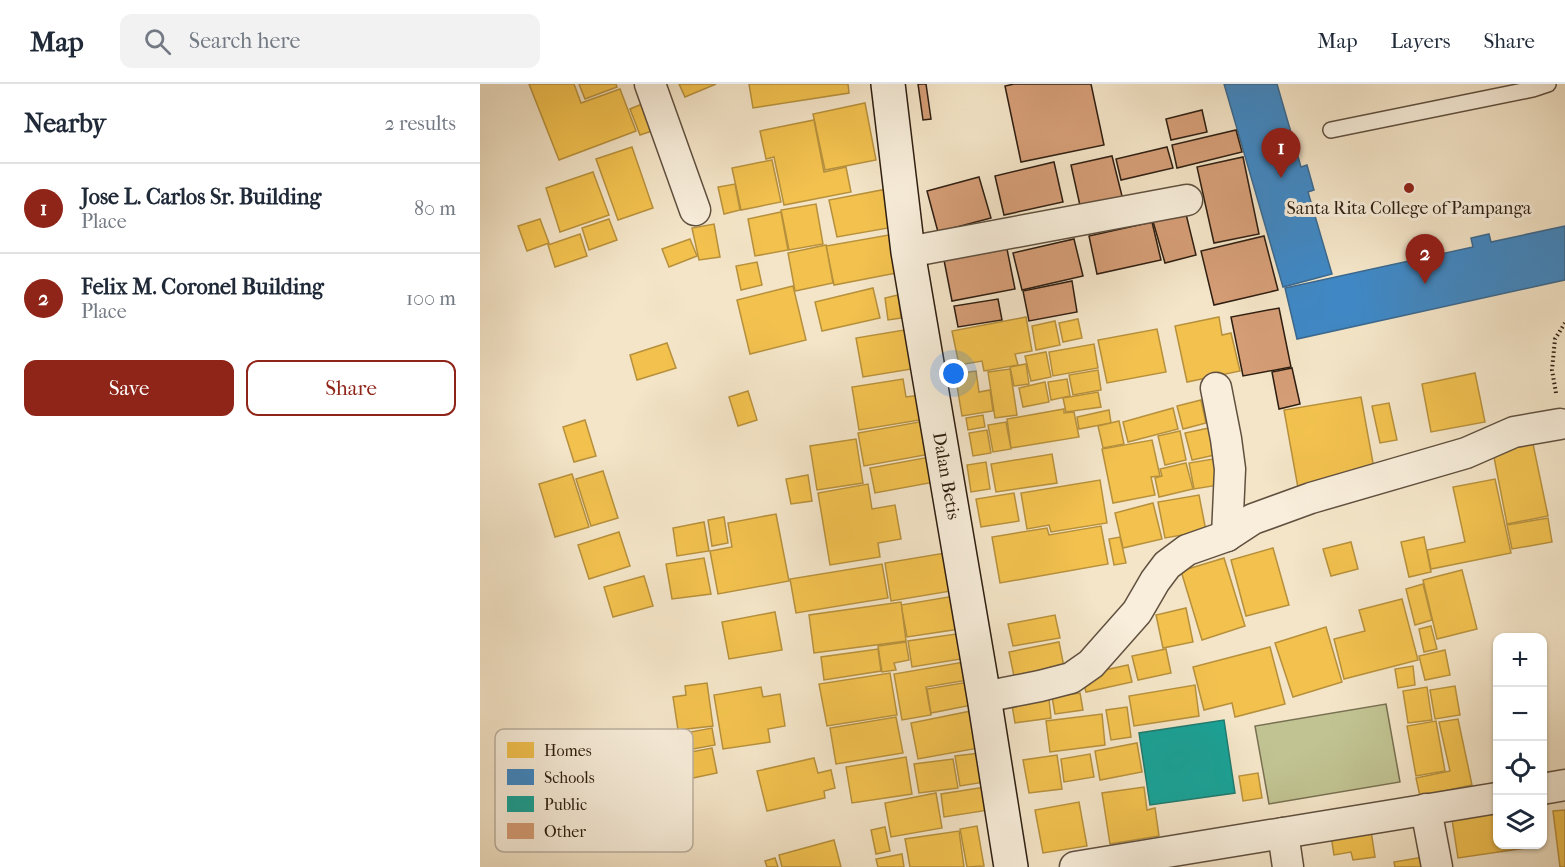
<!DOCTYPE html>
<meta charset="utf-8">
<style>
:root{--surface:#fff;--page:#f2f2f3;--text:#1f2937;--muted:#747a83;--line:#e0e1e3;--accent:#8f2418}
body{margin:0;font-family:"IM FELL French Canon",serif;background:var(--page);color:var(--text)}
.controls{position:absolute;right:18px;bottom:18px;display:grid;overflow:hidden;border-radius:12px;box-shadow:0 2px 4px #0004}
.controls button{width:54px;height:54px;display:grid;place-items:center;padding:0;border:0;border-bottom:2px solid var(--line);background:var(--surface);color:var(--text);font:30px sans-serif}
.you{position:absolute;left:474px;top:290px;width:21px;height:21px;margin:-15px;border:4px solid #fff;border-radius:50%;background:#1a73e8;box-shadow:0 0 0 9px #1a73e833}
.badge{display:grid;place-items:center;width:39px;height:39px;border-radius:50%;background:var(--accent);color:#fff;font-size:20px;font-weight:700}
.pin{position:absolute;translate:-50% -50px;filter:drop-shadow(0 2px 3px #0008)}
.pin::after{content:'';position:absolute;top:32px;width:21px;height:18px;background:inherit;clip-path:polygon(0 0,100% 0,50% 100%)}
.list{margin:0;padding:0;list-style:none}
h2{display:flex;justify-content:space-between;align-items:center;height:78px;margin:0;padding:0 24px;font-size:26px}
h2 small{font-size:20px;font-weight:400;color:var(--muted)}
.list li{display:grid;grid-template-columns:39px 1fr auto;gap:18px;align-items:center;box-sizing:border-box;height:90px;padding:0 24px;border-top:2px solid var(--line)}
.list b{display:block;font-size:22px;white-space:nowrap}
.list p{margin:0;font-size:20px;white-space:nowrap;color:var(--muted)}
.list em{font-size:20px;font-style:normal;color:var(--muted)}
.actions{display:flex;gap:12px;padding:18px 24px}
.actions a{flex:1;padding:14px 0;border:2px solid var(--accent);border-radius:12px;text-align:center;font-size:21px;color:var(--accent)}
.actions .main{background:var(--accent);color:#fff}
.icon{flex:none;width:33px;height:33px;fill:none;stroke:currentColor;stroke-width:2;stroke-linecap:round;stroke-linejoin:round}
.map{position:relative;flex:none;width:1085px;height:783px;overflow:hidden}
header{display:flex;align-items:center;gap:36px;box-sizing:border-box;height:84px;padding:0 30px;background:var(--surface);border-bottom:2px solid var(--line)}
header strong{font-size:28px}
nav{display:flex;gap:33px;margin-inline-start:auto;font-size:21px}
.search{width:420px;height:54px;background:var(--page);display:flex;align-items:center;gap:15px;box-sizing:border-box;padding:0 21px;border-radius:12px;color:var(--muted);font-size:22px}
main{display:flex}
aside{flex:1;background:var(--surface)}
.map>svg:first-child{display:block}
.green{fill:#c1c392;stroke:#787052;stroke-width:1.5}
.homes{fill:#f2c14e;stroke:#b7903c;stroke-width:1.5}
.schools{fill:#3f88c5;stroke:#3a688f;stroke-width:1.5}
.public{fill:#17a398;stroke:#1e7b70;stroke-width:1.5}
.building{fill:#d59d76;stroke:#2e1e11;stroke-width:1.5}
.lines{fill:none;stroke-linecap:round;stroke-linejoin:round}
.lane-casing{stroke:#60503f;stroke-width:18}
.street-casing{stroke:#60503f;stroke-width:33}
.secondary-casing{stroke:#2e1e11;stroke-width:36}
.path{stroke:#2e1e11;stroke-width:4;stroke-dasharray:1.5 3;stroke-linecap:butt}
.lane{stroke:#f8eedb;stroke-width:15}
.street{stroke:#f8eedb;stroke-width:30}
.secondary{stroke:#f8eedb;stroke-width:33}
.poi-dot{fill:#8f2418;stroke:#f8eedb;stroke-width:2}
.labels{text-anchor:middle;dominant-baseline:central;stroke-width:6;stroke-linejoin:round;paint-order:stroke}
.poi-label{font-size:18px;fill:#2e1e11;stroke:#f8eedb}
.street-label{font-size:18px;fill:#2e1e11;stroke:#f8eedb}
.key{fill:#f8eedb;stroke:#bbb09e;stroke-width:1.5}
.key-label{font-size:16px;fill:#2e1e11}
</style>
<header>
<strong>Map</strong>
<div class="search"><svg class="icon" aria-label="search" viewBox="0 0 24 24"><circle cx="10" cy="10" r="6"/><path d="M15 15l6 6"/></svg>Search here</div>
<nav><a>Map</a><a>Layers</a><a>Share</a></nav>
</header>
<main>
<aside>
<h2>Nearby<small>2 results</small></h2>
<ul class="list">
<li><span class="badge">1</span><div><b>Jose L. Carlos Sr. Building</b><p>Place</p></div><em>80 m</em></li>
<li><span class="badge">2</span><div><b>Felix M. Coronel Building</b><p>Place</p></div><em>100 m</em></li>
</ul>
<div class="actions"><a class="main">Save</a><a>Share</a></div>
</aside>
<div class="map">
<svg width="1085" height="783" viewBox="0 0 1085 783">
<rect width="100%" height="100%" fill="#f4e5c8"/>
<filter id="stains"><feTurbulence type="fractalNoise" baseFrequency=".00333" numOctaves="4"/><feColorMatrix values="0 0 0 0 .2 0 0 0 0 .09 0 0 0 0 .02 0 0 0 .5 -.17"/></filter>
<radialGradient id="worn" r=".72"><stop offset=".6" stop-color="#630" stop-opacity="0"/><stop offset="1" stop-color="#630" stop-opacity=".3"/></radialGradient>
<path class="green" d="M906 620 920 698 789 720 775 642Z"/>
<g class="homes">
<path d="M49 0H94L101 19 140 5 156 47 79 76Z"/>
<path d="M99 0H136L137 3 105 15Z"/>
<path d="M199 0H236L205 13Z"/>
<path d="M269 0H368L369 9 273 24Z"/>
<path d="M385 19 396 76 345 86 333 30Z"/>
<path d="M162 20 172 47 160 51 150 25Z"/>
<path d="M334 36 344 88 366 83 371 108 304 121 294 73 286 75 280 47Z"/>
<path d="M152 63 173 124 138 136 116 75Z"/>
<path d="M292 76 301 118 261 126 252 84Z"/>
<path d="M113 88 129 131 80 148 66 104Z"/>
<path d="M255 100 260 126 244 130 238 103Z"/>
<path d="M407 105 414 143 357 153 349 116Z"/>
<path d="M336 120 343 160 309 166 301 126Z"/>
<path d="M301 128 308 166 275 172 268 135Z"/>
<path d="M60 135 69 159 47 167 38 142Z"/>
<path d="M129 135 137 156 109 166 102 144Z"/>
<path d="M234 140 240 173 219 176 212 144Z"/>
<path d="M420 149 427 187 354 201 346 162Z"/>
<path d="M100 150 107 172 75 183 68 161Z"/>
<path d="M210 155 217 172 189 183 182 165Z"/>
<path d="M346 161 353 199 315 207 308 169Z"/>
<path d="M277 178 282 201 261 206 256 182Z"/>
<path d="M313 202 326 256 270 270 257 216Z"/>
<path d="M393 204 400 234 342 247 335 218Z"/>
<path d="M418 211 421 234 408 236 405 214Z"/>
<path d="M546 233 552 267 535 270 538 281 504 287 502 277 479 281 472 247Z"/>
<path d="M739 233 742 251 751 249 760 287 707 298 695 242Z"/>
<path d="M598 235 602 254 583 258 579 239Z"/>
<path d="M575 237 580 261 556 266 552 242Z"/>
<path d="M436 244 444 283 383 293 376 254Z"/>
<path d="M677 245 686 288 627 299 618 256Z"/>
<path d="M187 259 196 284 157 296 150 271Z"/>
<path d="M614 260 618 284 573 292 569 268Z"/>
<path d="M566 268 571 293 551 297 545 272Z"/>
<path d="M546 280 549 300 534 302 530 283Z"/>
<path d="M530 285 537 331 515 334 508 288Z"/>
<path d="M618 286 621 306 593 311 589 291Z"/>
<path d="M496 287 499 308 510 306 513 327 482 332 475 290Z"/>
<path d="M995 289 1005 338 951 348 942 300Z"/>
<path d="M423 295 426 313 448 310 452 334 379 346 372 303Z"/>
<path d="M587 295 590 312 571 316 568 298Z"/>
<path d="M565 298 569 318 543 323 539 304Z"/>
<path d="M268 307 277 336 258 342 249 313Z"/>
<path d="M618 308 621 323 586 328 583 314Z"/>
<path d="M881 313 895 390 818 404 804 326Z"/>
<path d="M721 316 726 339 703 345 697 322Z"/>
<path d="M909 319 917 356 900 359 892 322Z"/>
<path d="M693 324 698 345 648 358 643 338Z"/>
<path d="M584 325V329L594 328 599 353 531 364 527 335Z"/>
<path d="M629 326 631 339 599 345 597 333Z"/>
<path d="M503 331 505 343 488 346 486 334Z"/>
<path d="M105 336 116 372 94 378 83 343Z"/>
<path d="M450 336 456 369 384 382 378 349Z"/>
<path d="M639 337 644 360 623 364 618 342Z"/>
<path d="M526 338 531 365 513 368 508 341Z"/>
<path d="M729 344 735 371 712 376 705 349Z"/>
<path d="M507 346 511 369 493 372 489 349Z"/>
<path d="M700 347 706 376 685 381 678 352Z"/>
<path d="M376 355 383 399 337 406 330 362Z"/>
<path d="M672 356 680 392 671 393 675 411 633 419 622 365Z"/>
<path d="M1053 360 1068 432 1027 440 1013 368Z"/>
<path d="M572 370 577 399 516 408 511 380Z"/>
<path d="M455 372 460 397 395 409 390 384Z"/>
<path d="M733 375 739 401 714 405 709 379Z"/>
<path d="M506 378 510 405 491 408 487 381Z"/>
<path d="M706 379 713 405 679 413 675 394 682 392 680 385Z"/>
<path d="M123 387 138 434 111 442 96 395Z"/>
<path d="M92 390 109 443 75 453 59 400Z"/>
<path d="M328 391 332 417 311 420 306 395Z"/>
<path d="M1015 395 1031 469 951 485 947 466 985 458 973 403Z"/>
<path d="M620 396 627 439 571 448 569 441 547 445 541 409Z"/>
<path d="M388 400 392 425 415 421 421 455 398 459 400 473 350 481 338 409Z"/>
<path d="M534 409 539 437 501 443 496 415Z"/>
<path d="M719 411 726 447 685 454 678 418Z"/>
<path d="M673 419 682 455 643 464 635 429Z"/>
<path d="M296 430 309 497 238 510 230 467 252 463 248 439Z"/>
<path d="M244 433 248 459 232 462 228 436Z"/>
<path d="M1068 434 1072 458 1032 465 1027 441Z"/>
<path d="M224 438 229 467 197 472 193 444Z"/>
<path d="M621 442 628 480 520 499 512 453 567 444 569 451Z"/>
<path d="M139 448 150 482 109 495 98 461Z"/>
<path d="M640 453 646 479 634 481 629 455Z"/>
<path d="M944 453 951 488 929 493 921 458Z"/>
<path d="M871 458 878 485 851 492 843 465Z"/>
<path d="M793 464 809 521 766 532 751 476Z"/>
<path d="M471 468 477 506 411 517 405 479Z"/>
<path d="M224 474 231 510 192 515 186 480Z"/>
<path d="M744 474 765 542 722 556 701 487Z"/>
<path d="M402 480 408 514 316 529 310 495Z"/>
<path d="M982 486 997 545 957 555 943 496Z"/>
<path d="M164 492 173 522 133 533 124 503Z"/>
<path d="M943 500 952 536 935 541 926 505Z"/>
<path d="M480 511 486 544 427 553 421 521Z"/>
<path d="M922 515 938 576 864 595 854 555 885 547 879 526Z"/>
<path d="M421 518 426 557 334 569 329 531Z"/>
<path d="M706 524 713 558 683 564 676 531Z"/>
<path d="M295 528 302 566 249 575 242 538Z"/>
<path d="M575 531 580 554 533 562 528 540Z"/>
<path d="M951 542 957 565 944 568 939 545Z"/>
<path d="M846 543 862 598 813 613 795 559Z"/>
<path d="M476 550 481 575 432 583 428 557Z"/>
<path d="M426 558 429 576 414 579 416 586 402 588 398 562Z"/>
<path d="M579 558 585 588 535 597 529 568Z"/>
<path d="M790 563 805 620 755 633 752 619 724 626 713 583Z"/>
<path d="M398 565 401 587 344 596 341 573Z"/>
<path d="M686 565 691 589 658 596 652 572Z"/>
<path d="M965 566 970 591 945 596 939 572Z"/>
<path d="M484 578 488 596 446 603 451 631 422 636 414 590Z"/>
<path d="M648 581 652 598 606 608 602 591Z"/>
<path d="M933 582 935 601 918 604 915 585Z"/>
<path d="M410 589 417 631 347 642 339 600Z"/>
<path d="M488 598 492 621 451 629 447 605Z"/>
<path d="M227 599 233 642 198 646 193 613 206 611 205 602Z"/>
<path d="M715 601 719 632 654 642 649 612Z"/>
<path d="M975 602 980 631 955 635 950 606Z"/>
<path d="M281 603 283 613 300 610 305 642 288 645 290 658 243 665 234 611Z"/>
<path d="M947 603 952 636 928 639 923 607Z"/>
<path d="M600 609 603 626 575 630 572 613Z"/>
<path d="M569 615 571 634 535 639 532 621Z"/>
<path d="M647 623 651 653 631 656 626 626Z"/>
<path d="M496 626 504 663 438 675 431 639Z"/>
<path d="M622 630 625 661 570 668 566 637Z"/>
<path d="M416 633 423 669 356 680 350 644Z"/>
<path d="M978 635 992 701 940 712 936 694 970 687 959 638Z"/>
<path d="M956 637 965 687 936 692 927 642Z"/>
<path d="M232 644 235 661 197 668 194 651Z"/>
<path d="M657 659 662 688 620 696 615 667Z"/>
<path d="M232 664 237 689 189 699 184 673Z"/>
<path d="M500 669 505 698 480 702 475 672Z"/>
<path d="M610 670 614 693 584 698 581 675Z"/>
<path d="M577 671 582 705 549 709 543 676Z"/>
<path d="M426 673 432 710 372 719 366 683Z"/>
<path d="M334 674 338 689 351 686 355 704 344 707 345 714 287 727 277 687Z"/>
<path d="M473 675 478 704 439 709 434 680Z"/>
<path d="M778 689 782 714 763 717 759 692Z"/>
<path d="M505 703 509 726 464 733 461 710Z"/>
<path d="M664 703 667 726 675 724 679 752 630 760 622 709Z"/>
<path d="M456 709 462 744 411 753 405 719Z"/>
<path d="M599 718 607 762 563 769 555 726Z"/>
<path d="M1017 722V760H1046V764L978 774 971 729Z"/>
<path d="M1085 726V783H1080L1073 727Z"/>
<path d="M890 740 895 773 873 776 871 768 854 771 850 746Z"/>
<path d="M497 742 504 782 487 783 480 745Z"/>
<path d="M405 743 410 767 396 770 391 746Z"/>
<path d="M479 747 484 783H430L425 755Z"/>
<path d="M354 756 361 783H302L299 771Z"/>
<path d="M422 770 424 783H398L396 775Z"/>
<path d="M943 773 945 783H915L914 778Z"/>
<path d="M295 774 298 783H287L285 777Z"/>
</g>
<g class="schools">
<path d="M744 0H797L821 83 827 81 834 106 828 108 852 190 803 203Z"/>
<path d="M1085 142V196L817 255 805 204 993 163 991 154 1009 150 1011 158Z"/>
</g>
<path class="public" d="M744 636 755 709 670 721 659 649Z"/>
<g class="building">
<path d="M438 0H446L451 35 443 36Z"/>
<path d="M534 0H611L624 61 541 78 525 2Z"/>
<path d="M722 26 727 48 691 56 686 35Z"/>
<path d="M756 46 762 68 697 84 692 61Z"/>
<path d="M687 63 693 84 641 96 636 75Z"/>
<path d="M632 72 643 116 601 126 591 81Z"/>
<path d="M763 73 779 150 734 159 717 83Z"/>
<path d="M574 78 583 118 524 131 515 92Z"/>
<path d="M499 93 511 134 458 148 447 107Z"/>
<path d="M705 126 716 171 685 179 672 134Z"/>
<path d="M672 138 681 176 617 190 609 152Z"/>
<path d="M784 152 798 206 734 221 721 167Z"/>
<path d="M594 155 603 192 542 206 533 169Z"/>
<path d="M527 165 535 205 472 217 464 176Z"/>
<path d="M592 197 597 228 549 237 543 207Z"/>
<path d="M518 215 522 236 478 243 474 222Z"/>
<path d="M799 224 811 283 763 292 751 233Z"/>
<path d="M812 284 820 320 799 325 792 288Z"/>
</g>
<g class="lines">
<g class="lane-casing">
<path id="lane" d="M851 46 1053 5 1068 0"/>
</g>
<g class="street-casing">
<g id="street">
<path d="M170 0 215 126"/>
<path d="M428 168 707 116"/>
<path d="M736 304 746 355 750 385 747 452"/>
<path d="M504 613 560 602 591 594 611 580 657 528 675 497 687 481 707 466 747 452 773 435 831 414 986 369 1034 348 1080 340"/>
<path d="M1062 705 1085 701"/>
<path d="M946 725 957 783"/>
<path d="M803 749 808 783"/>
<path d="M595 783 1017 714"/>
</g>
</g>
<g class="secondary-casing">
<path id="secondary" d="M408 0 428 168 504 613 531 783"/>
</g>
<path class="path" d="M1076 309 1072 286 1075 255 1085 239"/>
<use href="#lane" class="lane"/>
<use href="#street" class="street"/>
<use href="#secondary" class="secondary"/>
</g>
<circle class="poi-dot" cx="929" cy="104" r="6"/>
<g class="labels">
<g class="poi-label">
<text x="929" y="124">Santa Rita College of Pampanga</text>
</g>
<g class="street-label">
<text transform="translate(466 392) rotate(80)">Dalan Betis</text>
</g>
</g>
<rect x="15" y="645" width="198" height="123" rx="9" class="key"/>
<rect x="27" y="658" width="27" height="16" fill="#f2c14e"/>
<rect x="27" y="685" width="27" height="16" fill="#3f88c5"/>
<rect x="27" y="712" width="27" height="16" fill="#17a398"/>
<rect x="27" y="739" width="27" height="16" fill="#d59d76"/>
<g class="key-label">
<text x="64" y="672">Homes</text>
<text x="64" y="699">Schools</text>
<text x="64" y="726">Public</text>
<text x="64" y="753">Other</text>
</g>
<rect width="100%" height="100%" filter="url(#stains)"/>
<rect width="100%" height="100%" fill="url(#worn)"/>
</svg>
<div class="controls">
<button>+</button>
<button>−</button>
<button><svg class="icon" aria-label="locate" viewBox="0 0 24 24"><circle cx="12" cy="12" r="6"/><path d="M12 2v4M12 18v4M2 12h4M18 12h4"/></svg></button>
<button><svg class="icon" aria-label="layers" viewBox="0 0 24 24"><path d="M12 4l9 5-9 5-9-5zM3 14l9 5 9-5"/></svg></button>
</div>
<div class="you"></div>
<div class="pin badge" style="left:801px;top:94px">1</div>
<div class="pin badge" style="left:945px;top:200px">2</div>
</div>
</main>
